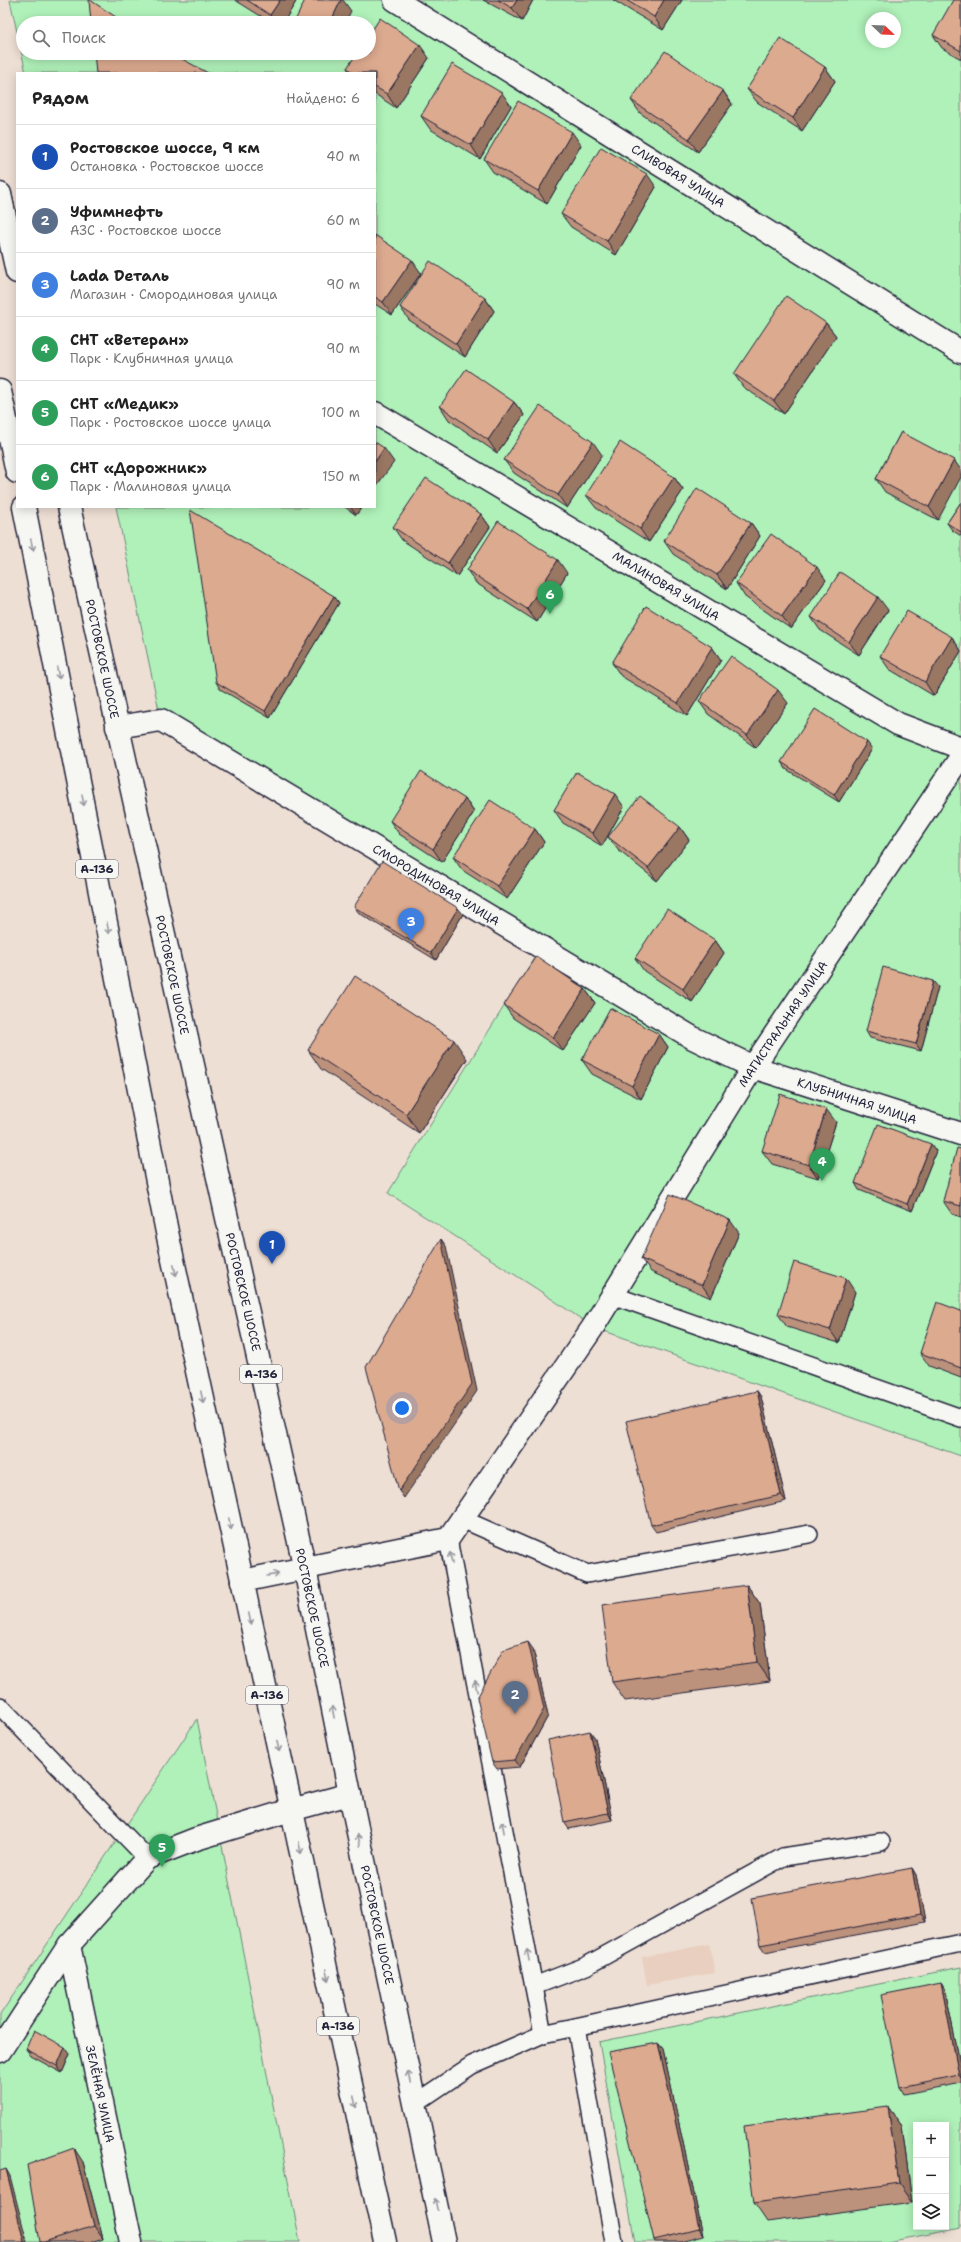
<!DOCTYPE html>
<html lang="ru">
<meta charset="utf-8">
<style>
:root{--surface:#fff;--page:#f2f2f2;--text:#222;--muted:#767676;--line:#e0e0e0;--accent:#d1495b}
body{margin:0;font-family:"Shantell Sans",sans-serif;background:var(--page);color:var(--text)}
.controls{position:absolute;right:12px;bottom:12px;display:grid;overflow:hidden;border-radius:0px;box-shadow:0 2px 10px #0003}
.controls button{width:36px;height:36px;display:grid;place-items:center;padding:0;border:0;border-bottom:1px solid var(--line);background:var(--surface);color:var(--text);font:20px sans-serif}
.compass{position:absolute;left:865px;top:12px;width:36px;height:36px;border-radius:50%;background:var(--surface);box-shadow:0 2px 10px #0003;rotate:113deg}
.you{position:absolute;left:402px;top:1408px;width:14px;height:14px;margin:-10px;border:3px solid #fff;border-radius:50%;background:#1a73e8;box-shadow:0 0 0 6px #1a73e833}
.badge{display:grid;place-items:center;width:26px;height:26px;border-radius:50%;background:var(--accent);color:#fff;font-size:13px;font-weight:700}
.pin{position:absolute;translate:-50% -33px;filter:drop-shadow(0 1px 2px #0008)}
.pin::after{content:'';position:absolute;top:21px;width:14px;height:12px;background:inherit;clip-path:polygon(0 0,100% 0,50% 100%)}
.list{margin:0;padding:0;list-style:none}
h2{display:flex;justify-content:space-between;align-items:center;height:52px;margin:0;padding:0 16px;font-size:17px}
h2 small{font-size:13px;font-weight:400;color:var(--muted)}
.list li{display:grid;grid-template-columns:26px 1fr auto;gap:12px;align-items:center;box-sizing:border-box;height:64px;padding:0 16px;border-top:1px solid var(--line)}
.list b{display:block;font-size:15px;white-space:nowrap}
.list p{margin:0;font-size:13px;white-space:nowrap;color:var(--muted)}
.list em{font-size:13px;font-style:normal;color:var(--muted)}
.icon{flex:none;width:22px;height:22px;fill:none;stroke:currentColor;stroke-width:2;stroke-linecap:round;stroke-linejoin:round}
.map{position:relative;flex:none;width:961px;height:2242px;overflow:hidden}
.search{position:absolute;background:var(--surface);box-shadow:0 2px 10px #0003;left:16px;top:16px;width:360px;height:44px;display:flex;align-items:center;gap:10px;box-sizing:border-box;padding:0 14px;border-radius:22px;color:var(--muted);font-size:15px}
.panel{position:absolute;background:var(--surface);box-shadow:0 2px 10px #0003;left:16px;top:72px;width:360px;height:436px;border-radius:0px}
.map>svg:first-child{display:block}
.built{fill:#e9cfbf}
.green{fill:#b0f1b9;stroke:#698a7a;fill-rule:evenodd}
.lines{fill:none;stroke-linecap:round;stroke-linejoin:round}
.lane-casing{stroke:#22223b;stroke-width:20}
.street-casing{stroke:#22223b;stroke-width:25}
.highway-casing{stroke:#22223b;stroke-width:25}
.lane{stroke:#f6f6f2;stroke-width:17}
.street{stroke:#f6f6f2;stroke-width:22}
.highway{stroke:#f6f6f2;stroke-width:22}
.wall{fill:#bd927b;stroke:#22223b}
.shaded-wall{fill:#9a7764;stroke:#22223b}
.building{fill:#dcaa8f;stroke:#22223b}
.oneway{stroke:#9797a0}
.labels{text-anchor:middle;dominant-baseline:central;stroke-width:3;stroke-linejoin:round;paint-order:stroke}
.shield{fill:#f6f6f2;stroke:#626272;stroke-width:1}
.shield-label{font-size:11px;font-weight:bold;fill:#22223b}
.street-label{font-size:12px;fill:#22223b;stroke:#f6f6f2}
</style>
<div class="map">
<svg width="961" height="2242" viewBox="0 0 961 2242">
<rect width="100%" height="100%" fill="#eedfd4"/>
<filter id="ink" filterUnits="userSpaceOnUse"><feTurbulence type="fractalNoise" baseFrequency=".025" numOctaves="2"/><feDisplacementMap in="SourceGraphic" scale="8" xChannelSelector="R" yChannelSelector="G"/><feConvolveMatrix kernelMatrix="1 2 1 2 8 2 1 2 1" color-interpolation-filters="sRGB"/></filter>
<g filter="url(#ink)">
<path class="built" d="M709 1944 715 1973 647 1985 642 1957Z"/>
<g class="green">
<path d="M10 0H961V1456L593 1327 537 1289 388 1193 536 955 163 729 116 507H375V73H26ZM871 18H895V42H871ZM23 23H369V53H23Z"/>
<path d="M197 1719 300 2242H0V2015Z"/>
<path d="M961 1967V2228L887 2242H635L599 2042ZM916 2125H946V2227H916Z"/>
</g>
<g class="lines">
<g class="lane-casing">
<g id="lane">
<path d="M612 1295 961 1418"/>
<path d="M462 1519 587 1574 809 1534"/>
<path d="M448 1539 543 2034"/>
<path d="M0 1706 147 1858"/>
<path d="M534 1986 586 1966 783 1857 881 1842"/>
<path d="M576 2027 614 2242"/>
<path d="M414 2104 472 2065 543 2034 961 1943"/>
</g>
</g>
<g class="street-casing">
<g id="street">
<path d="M395 0 961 352"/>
<path d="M375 413 898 724 961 748"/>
<path d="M117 727 161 720 693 1038 753 1067 961 1134"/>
<path d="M242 1581 448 1539 593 1327 753 1067 961 757"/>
<path d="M69 1945 131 2242"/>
<path d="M0 2051 69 1945 147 1858 196 1839 291 1810 350 1794"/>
</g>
</g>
<g class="highway-casing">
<g id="highway">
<path d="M0 194 17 272"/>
<path d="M0 391 17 472"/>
<path d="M24 507 167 1232 385 2242"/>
<path d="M69 507 305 1569 350 1794 444 2242"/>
</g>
</g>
<use href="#lane" class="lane"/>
<use href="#street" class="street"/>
<use href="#highway" class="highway"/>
</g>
<g class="wall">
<path d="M235 0H297L283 23H272Z"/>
<path d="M483 0H533L522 21Z"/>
<path d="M613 0H682L663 30Z"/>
<path d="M961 0V59L942 48 933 35Z"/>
<path d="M429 58 396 108 375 94V73H350L347 68Z"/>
<path d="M825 67 835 81 802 131 757 102 747 89Z"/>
<path d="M723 91 732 104 698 152 640 113 631 100Z"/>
<path d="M511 106 480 159 430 129 421 116Z"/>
<path d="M581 145 547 204 493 172 484 159Z"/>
<path d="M656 187 616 255 571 227 561 214Z"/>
<path d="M375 235 421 273 392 315 375 304Z"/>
<path d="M485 298 494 311 465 357 409 320 400 307Z"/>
<path d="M826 323 836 336 784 414 743 387 734 374Z"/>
<path d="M514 402 524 415 497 453 449 420 440 406Z"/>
<path d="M901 432 938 520 885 492 876 479Z"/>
<path d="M602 455 567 508 514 473 504 460Z"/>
<path d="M674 477 683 490 649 542 596 508 586 495Z"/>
<path d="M961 502V536L952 530 947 523Z"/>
<path d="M345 507H362L356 515Z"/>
<path d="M481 514 490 527 457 576 402 540 393 527Z"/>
<path d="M751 523 760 536 727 589 673 554 664 541Z"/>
<path d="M467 570 567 573 537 622 476 583Z"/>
<path d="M826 580 791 629 745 597 736 583Z"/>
<path d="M334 596 339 603 270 718 220 689 216 682Z"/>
<path d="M888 610 859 655 820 630 811 617Z"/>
<path d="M952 637 961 651 934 696 889 669 880 656Z"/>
<path d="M712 647 721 660 687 716 621 676 612 663Z"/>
<path d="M699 701 788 703 756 748 708 714Z"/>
<path d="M872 749 839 802 786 769 781 762Z"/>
<path d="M465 799 474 812 442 862 399 834 390 821Z"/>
<path d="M624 807 602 846 563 823 554 810Z"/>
<path d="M680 827 689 840 657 881 618 850 608 837Z"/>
<path d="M535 829 544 842 507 899 462 870 453 857Z"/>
<path d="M354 907 463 914 436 960 359 913Z"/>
<path d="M715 940 724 953 692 1002 644 971 635 958Z"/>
<path d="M938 987 921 1051 870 1038 866 1031Z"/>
<path d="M585 989 595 1003 563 1051 513 1018 504 1005Z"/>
<path d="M659 1034 668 1047 641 1099 592 1074 582 1060Z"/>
<path d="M308 1050 467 1059 419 1133 321 1069Z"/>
<path d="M836 1122 818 1178 772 1164 762 1151Z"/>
<path d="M961 1149V1217L952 1214 943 1201Z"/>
<path d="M936 1151 912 1211 859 1190 855 1183Z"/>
<path d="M739 1233 711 1298 651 1272 641 1259Z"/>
<path d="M855 1292 839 1343 787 1327 778 1314Z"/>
<path d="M961 1311V1378L929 1366 920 1353Z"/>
<path d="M757 1391 761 1397 786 1501 656 1532 651 1525Z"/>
<path d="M747 1585 760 1604 770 1681 625 1701 612 1682Z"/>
<path d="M533 1649 548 1716 520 1767 497 1769 492 1762Z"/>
<path d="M590 1731 595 1738 612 1820 569 1829 564 1822Z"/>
<path d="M912 1868 916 1875 925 1922 765 1952 760 1945Z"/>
<path d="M941 1983 945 1990 961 2068V2083L904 2094 900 2087Z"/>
<path d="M658 2043 663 2049 703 2236 680 2242H655L654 2240Z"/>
<path d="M26 2049 70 2054 62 2073 31 2056Z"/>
<path d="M888 2107 902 2126 912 2202 767 2222 754 2203Z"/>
<path d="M83 2162 103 2239 94 2242H40Z"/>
</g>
<g class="shaded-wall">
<path d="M280 0H297L283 23H276L270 15Z"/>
<path d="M341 0H343L351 11 345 23H330Z"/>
<path d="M517 0H533L522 21 512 8Z"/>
<path d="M664 0H682L663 30 654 17Z"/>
<path d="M420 45 429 58 396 108 387 94Z"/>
<path d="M825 67 835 81 802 131 793 118Z"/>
<path d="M723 91 732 104 698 152 689 139Z"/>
<path d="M502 93 511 106 480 159 471 145Z"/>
<path d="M572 132 581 145 547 204 538 191Z"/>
<path d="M647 174 656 187 616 255 607 241Z"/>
<path d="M412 260 421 273 392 315 383 302Z"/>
<path d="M485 298 494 311 465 357 456 344Z"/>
<path d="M826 323 836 336 784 414 774 401Z"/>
<path d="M514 402 524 415 497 453 488 440Z"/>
<path d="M593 442 602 455 567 508 558 495Z"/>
<path d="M384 448 394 462 375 488V462Z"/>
<path d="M954 460 961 470V477L938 520 929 507Z"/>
<path d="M674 477 683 490 649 542 640 529Z"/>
<path d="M350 507H362L356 515Z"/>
<path d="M481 514 490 527 457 576 448 563Z"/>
<path d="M751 523 760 536 727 589 717 575Z"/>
<path d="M558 560 567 573 537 622 527 609Z"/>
<path d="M817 567 826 580 791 629 782 616Z"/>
<path d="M334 596 339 603 270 718 265 711Z"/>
<path d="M878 597 888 610 859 655 849 642Z"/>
<path d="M952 637 961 651 934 696 925 682Z"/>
<path d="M712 647 721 660 687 716 678 703Z"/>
<path d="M778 690 788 703 756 748 747 735Z"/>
<path d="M867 742 872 749 839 802 834 795Z"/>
<path d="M615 794 624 807 602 846 592 833Z"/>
<path d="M465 799 474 812 442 862 433 849Z"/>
<path d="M680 827 689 840 657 881 648 868Z"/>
<path d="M535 829 544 842 507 899 497 886Z"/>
<path d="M458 908 463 914 436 960 431 953Z"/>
<path d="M715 940 724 953 692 1002 683 989Z"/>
<path d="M933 981 938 987 921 1051 916 1044Z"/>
<path d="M585 989 595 1003 563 1051 553 1038Z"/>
<path d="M659 1034 668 1047 641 1099 632 1086Z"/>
<path d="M454 1040 467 1059 419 1133 406 1114Z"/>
<path d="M826 1109 836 1122 818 1178 809 1165Z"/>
<path d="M931 1144 936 1151 912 1211 907 1204Z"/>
<path d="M730 1220 739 1233 711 1298 702 1285Z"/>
<path d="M441 1239 446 1246 477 1391 404 1498 399 1491Z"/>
<path d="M846 1278 855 1292 839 1343 830 1330Z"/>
<path d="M757 1391 761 1397 786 1501 781 1495Z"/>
<path d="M747 1585 760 1604 770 1681 757 1662Z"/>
<path d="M528 1642 533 1649 548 1716 520 1767 515 1760Z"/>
<path d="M590 1731 595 1738 612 1820 608 1813Z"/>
<path d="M912 1868 916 1875 925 1922 920 1915Z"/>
<path d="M941 1983 945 1990 961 2068V2078L959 2075Z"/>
<path d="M658 2043 663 2049 703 2236 699 2229Z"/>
<path d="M65 2047 70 2054 62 2073 57 2066Z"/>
<path d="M888 2107 902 2126 912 2202 899 2183Z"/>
<path d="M74 2148 83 2162 103 2239 94 2226Z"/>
<path d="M6 2169 10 2176 27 2242H24Z"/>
</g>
<g class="building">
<path d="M89 0H90L125 23H91Z"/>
<path d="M247 0H280L270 15Z"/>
<path d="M305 0H341L330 23H294Z"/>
<path d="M498 0H517L512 8Z"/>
<path d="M626 0H664L654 17Z"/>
<path d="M953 0H961V51L933 35Z"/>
<path d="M380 18 420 45 387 94 375 87V73H354L347 68 357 53H369V35Z"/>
<path d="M780 38 825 67 793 118 747 89Z"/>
<path d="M665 51 723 91 689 139 631 100Z"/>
<path d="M94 53H171L208 73H96Z"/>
<path d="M452 64 502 93 471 145 421 116Z"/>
<path d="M518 101 572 132 538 191 484 159Z"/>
<path d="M601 147 647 174 607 241 561 214Z"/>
<path d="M375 235 412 260 383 302 375 297Z"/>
<path d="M430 261 485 298 456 344 400 307Z"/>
<path d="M786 296 826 323 774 401 734 374Z"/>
<path d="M466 369 514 402 488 440 440 406Z"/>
<path d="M540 406 593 442 558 495 504 460Z"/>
<path d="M901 432 954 460 929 507 876 479Z"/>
<path d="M375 442 384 448 375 462Z"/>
<path d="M620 442 674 477 640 529 586 495Z"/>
<path d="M426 478 481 514 448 563 393 527Z"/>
<path d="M697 488 751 523 717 575 664 541Z"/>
<path d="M961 502V532L947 523Z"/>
<path d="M190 510 334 596 265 711 216 682Z"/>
<path d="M498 521 558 560 527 609 467 570Z"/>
<path d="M771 534 817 567 782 616 736 583Z"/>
<path d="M840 572 878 597 849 642 811 617Z"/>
<path d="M646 606 712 647 678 703 612 663Z"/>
<path d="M907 611 952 637 925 682 880 656Z"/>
<path d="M731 656 778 690 747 735 699 701Z"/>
<path d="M815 709 867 742 834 795 781 762Z"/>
<path d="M421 771 465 799 433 849 390 821Z"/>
<path d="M577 772 615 794 592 833 554 810Z"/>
<path d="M640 796 680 827 648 868 608 837Z"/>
<path d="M490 800 535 829 497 886 453 857Z"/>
<path d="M382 861 458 908 431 953 354 907Z"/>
<path d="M667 909 715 940 683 989 635 958Z"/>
<path d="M536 956 585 989 553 1038 504 1005Z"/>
<path d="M883 967 933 981 916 1044 866 1031Z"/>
<path d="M355 976 454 1040 406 1114 308 1050Z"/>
<path d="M610 1008 659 1034 632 1086 582 1060Z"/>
<path d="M780 1094 826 1109 809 1165 762 1151Z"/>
<path d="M878 1124 931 1144 907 1204 855 1183Z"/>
<path d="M957 1148 961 1149V1206L943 1201Z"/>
<path d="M670 1194 730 1220 702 1285 641 1259Z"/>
<path d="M441 1239 472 1384 399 1491 366 1367Z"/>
<path d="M794 1262 846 1278 830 1330 778 1314Z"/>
<path d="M937 1302 961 1311V1368L920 1353Z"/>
<path d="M757 1391 781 1495 651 1525 626 1421Z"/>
<path d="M747 1585 757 1662 612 1682 602 1605Z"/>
<path d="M528 1642 544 1709 515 1760 492 1762 477 1698 503 1650Z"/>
<path d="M590 1731 608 1813 564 1822 548 1740Z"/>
<path d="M912 1868 920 1915 760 1945 752 1898Z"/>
<path d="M941 1983 959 2075 900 2087 881 1995Z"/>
<path d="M34 2030 65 2047 57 2066 26 2049Z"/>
<path d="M658 2043 699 2229 654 2240 608 2052Z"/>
<path d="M888 2107 899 2183 754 2203 744 2126Z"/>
<path d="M74 2148 94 2226 44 2242H40L27 2165Z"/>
<path d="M6 2169 24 2242H0V2171Z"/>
</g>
<defs><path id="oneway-shaft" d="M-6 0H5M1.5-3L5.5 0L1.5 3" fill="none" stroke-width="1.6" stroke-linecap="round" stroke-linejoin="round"/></defs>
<g class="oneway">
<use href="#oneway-shaft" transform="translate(32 545) rotate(78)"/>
<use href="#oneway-shaft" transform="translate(58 673) rotate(79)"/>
<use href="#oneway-shaft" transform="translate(83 800) rotate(79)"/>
<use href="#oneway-shaft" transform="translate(108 928) rotate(79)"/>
<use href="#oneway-shaft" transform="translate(175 1270) rotate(78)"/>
<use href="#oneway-shaft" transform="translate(202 1397) rotate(78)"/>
<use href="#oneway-shaft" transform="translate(230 1524) rotate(78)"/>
<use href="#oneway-shaft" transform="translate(451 1558) rotate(-101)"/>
<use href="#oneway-shaft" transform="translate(273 1575) rotate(-10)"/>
<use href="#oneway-shaft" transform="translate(250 1619) rotate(78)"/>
<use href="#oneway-shaft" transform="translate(476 1686) rotate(-101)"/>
<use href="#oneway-shaft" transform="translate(333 1712) rotate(-101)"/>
<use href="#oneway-shaft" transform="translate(278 1746) rotate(78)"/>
<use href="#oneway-shaft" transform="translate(503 1827) rotate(-101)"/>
<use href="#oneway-shaft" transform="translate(359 1840) rotate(-102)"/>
<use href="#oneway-shaft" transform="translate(300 1848) rotate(78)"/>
<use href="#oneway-shaft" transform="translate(528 1955) rotate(-101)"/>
<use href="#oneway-shaft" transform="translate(327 1975) rotate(78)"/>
<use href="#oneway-shaft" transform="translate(409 2077) rotate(-102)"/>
<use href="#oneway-shaft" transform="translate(355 2102) rotate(78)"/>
<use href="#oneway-shaft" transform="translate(436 2204) rotate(-102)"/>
</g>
</g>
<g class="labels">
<g class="shield">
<rect x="76" y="860" width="42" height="18" rx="3"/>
<rect x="240" y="1365" width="42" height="18" rx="3"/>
<rect x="246" y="1686" width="42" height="18" rx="3"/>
<rect x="317" y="2017" width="42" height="18" rx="3"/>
</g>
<g class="shield-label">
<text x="97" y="869">А-136</text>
<text x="261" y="1374">А-136</text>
<text x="267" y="1695">А-136</text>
<text x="338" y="2026">А-136</text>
</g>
<g class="street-label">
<text transform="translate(678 176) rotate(32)">СЛИВОВАЯ УЛИЦА</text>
<text transform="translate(666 586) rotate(31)">МАЛИНОВАЯ УЛИЦА</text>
<text transform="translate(102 659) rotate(78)">РОСТОВСКОЕ ШОССЕ</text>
<text transform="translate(436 885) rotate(31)">СМОРОДИНОВАЯ УЛИЦА</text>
<text transform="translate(172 975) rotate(78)">РОСТОВСКОЕ ШОССЕ</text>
<text transform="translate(783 1024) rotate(-56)">МАГИСТРАЛЬНАЯ УЛИЦА</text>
<text transform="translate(857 1101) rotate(18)">КЛУБНИЧНАЯ УЛИЦА</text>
<text transform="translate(243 1292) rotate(77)">РОСТОВСКОЕ ШОССЕ</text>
<text transform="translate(312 1608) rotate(78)">РОСТОВСКОЕ ШОССЕ</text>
<text transform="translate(377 1925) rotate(78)">РОСТОВСКОЕ ШОССЕ</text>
<text transform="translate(100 2094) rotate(78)">ЗЕЛЁНАЯ УЛИЦА</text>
</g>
</g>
</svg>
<div class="controls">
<button>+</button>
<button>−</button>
<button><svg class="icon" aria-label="layers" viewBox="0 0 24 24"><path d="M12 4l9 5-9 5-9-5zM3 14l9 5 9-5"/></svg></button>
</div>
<svg class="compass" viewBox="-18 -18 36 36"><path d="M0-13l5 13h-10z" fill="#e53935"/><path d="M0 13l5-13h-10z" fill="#767676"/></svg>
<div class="you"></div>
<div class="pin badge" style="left:272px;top:1264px;background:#1a4fb4">1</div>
<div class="pin badge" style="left:515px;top:1714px;background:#5c6f8a">2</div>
<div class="pin badge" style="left:411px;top:941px;background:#3f7fe0">3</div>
<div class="pin badge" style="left:822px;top:1181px;background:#2e9e5b">4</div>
<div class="pin badge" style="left:162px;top:1867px;background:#2e9e5b">5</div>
<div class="pin badge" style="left:550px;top:614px;background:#2e9e5b">6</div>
<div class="search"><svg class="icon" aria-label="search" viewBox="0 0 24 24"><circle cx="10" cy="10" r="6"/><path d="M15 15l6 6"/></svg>Поиск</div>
<section class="panel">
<h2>Рядом<small>Найдено: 6</small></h2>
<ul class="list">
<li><span class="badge" style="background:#1a4fb4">1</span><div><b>Ростовское шоссе, 9 км</b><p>Остановка · Ростовское шоссе</p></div><em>40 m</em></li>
<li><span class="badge" style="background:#5c6f8a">2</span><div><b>Уфимнефть</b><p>АЗС · Ростовское шоссе</p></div><em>60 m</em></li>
<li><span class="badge" style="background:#3f7fe0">3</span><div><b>Lada Dеталь</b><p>Магазин · Смородиновая улица</p></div><em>90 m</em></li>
<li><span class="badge" style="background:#2e9e5b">4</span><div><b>СНТ «Ветеран»</b><p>Парк · Клубничная улица</p></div><em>90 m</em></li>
<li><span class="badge" style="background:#2e9e5b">5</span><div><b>СНТ «Медик»</b><p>Парк · Ростовское шоссе улица</p></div><em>100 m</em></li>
<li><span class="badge" style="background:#2e9e5b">6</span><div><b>СНТ «Дорожник»</b><p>Парк · Малиновая улица</p></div><em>150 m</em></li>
</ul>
</section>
</div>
